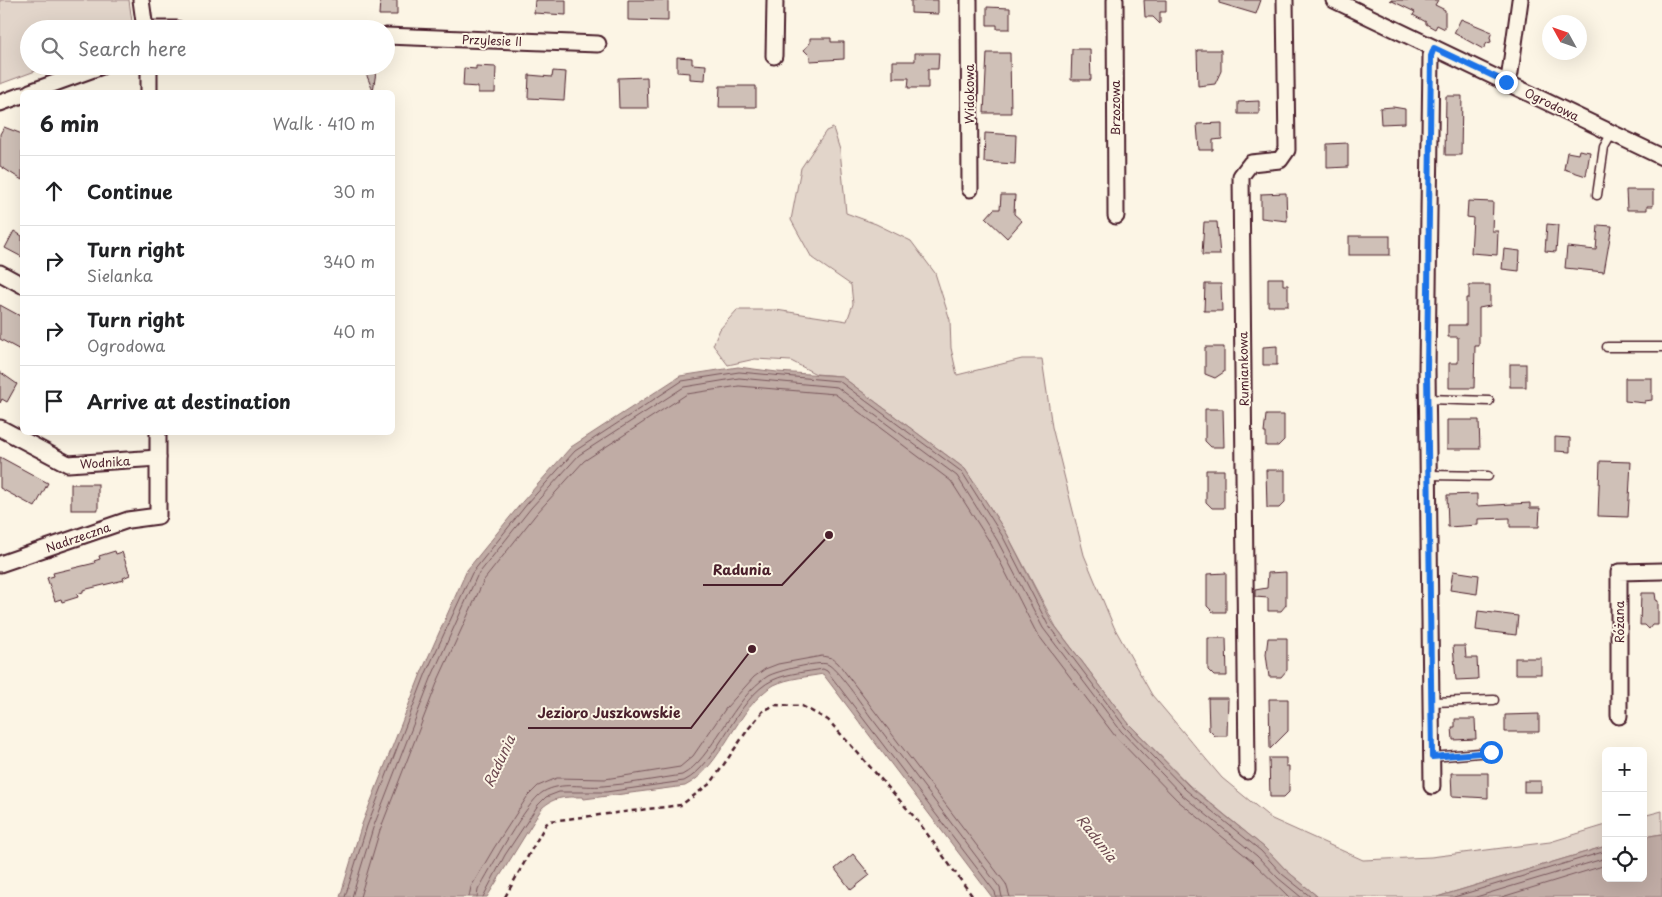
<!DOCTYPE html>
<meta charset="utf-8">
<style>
:root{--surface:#fff;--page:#f6f6f6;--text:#202124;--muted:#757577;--line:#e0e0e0}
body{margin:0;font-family:"Playpen Sans",sans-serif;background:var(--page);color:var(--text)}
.controls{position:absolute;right:15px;bottom:15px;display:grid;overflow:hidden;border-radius:8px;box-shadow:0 5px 20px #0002}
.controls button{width:45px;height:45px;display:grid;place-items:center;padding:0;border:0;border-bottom:1px solid var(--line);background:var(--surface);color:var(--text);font:25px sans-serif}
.compass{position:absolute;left:1542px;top:15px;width:45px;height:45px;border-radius:50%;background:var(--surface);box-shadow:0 5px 20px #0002;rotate:310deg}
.stop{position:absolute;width:15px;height:15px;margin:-11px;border:4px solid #1a73e8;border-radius:50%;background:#fff}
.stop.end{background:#1a73e8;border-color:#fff;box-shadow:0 1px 5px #0008}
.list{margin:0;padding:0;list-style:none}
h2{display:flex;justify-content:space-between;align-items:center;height:65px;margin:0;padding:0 20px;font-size:21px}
h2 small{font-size:16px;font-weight:400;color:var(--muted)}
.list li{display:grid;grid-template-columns:32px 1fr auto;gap:15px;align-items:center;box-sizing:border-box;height:70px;padding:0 20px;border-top:1px solid var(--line)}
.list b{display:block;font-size:19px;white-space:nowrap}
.list p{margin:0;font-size:16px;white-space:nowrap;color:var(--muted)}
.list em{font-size:16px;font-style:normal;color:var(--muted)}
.icon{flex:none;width:28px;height:28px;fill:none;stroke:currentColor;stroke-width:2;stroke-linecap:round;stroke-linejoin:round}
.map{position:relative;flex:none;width:1662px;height:897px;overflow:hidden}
.search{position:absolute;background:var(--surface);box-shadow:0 5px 20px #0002;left:20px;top:20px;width:375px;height:55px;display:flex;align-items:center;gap:12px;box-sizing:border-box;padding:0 18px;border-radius:28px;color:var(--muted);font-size:19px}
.panel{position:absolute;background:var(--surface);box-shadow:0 5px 20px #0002;left:20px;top:90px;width:375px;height:345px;border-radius:8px}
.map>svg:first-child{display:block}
.green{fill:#e2d5ca;stroke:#967a7a}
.water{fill:#c0aca5;stroke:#917474}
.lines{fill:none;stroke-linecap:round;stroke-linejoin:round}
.shore{stroke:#79575c;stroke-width:1}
.building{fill:#cfc0b7;stroke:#4a1f2b}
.lane-casing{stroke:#4a1f2b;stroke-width:11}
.street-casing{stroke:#4a1f2b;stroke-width:19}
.path{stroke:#4a1f2b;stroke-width:2.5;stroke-dasharray:5 4;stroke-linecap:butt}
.lane{stroke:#fcf5e5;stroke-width:8}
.street{stroke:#fcf5e5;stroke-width:15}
.route{stroke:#1a73e8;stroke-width:6}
.labels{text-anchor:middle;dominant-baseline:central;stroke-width:4;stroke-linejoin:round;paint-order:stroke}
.street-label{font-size:12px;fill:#4a1f2b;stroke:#fcf5e5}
.water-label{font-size:14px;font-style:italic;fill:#6d4950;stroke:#fcf5e5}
.leader{fill:none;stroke:#4a1f2b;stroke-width:2}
.callout-dot{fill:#4a1f2b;stroke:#fcf5e5;stroke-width:2}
.callout-label{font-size:14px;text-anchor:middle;font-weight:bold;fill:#4a1f2b;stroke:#fcf5e5;stroke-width:4;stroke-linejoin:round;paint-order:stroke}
</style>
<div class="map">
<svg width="1662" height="897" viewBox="0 0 1662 897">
<rect width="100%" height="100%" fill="#fcf5e5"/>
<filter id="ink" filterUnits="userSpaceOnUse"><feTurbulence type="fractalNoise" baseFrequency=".02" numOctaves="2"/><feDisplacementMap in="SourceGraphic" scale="10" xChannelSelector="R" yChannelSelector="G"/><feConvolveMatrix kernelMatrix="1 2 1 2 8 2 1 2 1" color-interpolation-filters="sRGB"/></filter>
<g filter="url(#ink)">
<g class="green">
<path d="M0 0H129L133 29H29V66H49L0 84Z"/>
<path d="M833 128 840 150 846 213 876 224 911 241 935 273 950 320 951 348 957 375 1022 359H1042L1052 427 1084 555 1114 627 1152 695 1222 778 1272 819 1363 860 1431 857 1550 842 1606 825V846L1437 897H1318L1286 870 1265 848 1190 786 1129 724 1056 627 1007 534 965 469 841 376 816 374 791 361 755 359 728 365 713 345 720 329 737 310H776L847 321 853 304 851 285 812 258 791 220 801 168 826 131Z"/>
<path d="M1662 811V834L1643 837V816Z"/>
</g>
<g class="water">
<path d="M738 367 777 372 841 376 965 469 1007 534 1052 622 1129 724 1189 786 1265 848 1286 870 1318 897H992L823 674C808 677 788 678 774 685 737 706 722 768 685 786L584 799 583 797C566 797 555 796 542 808L487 897H340L362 824 422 671 467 570 523 501 571 447 680 376Z"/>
<path d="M1662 834V897H1437L1606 846V878H1643V837Z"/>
</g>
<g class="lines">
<g class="shore">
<path d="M345 897 367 826 426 673 472 573 527 504 575 451 682 381 739 372 839 381 962 472 1003 537 1048 625 1125 727 1186 790 1261 851 1282 874 1311 897"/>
<path d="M352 897 373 828 432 676 477 576 531 508 579 455 684 387 739 378 837 387 957 476 997 540 1043 628 1121 731 1182 795 1257 856 1278 878 1301 897"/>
<path d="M360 897 380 830 439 678 484 580 537 513 584 461 687 394 739 386 835 394 951 481 991 544 1036 632 1115 736 1177 800 1252 861 1289 897"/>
<path d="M469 897 471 887 494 848 527 797 538 786 557 778 605 779 680 767 693 756 726 708 754 677 765 669 778 664 822 656 832 658 838 663 1006 884 1010 897"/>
<path d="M477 897 478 890C490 870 526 802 543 792 562 781 583 788 603 786 629 784 656 779 682 775 712 760 733 697 768 676 777 671 818 661 827 664 836 667 863 706 870 716 914 773 957 831 1000 888L1002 897"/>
<path d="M483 897 505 855 538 805 546 797 559 792H606L684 781C719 764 736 697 773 680 788 673 807 672 823 669L827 671 995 892 996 897"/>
<path d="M1454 897 1606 851"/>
<path d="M1476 897 1606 858"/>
<path d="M1502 897 1606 865"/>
</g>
</g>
<g class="building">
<path d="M380 0H397V15H379Z"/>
<path d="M535 0H566V15L534 13Z"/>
<path d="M628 0H668V21L628 20Z"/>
<path d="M911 0H938V14L911 13Z"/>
<path d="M1144 0H1166V12H1160V24L1153 17H1145Z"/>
<path d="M1219 0H1261L1256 14 1219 3Z"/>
<path d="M1390 0H1438L1435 5 1445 10V29L1437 25 1435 29 1426 24V22L1413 15 1415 12Z"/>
<path d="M987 7 1010 8V29H997V25H987Z"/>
<path d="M1461 19 1492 32 1490 37 1491 42 1487 43 1483 49 1454 33Z"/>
<path d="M810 38H831V42H844V59L810 61V56L804 50 810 43Z"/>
<path d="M1072 49H1090L1091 80H1071Z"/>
<path d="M1197 50H1221V71L1215 84 1198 86Z"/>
<path d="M915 53H939L938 69H928V88H908L909 78H893V61H915Z"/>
<path d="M987 53H1010L1011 113H984Z"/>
<path d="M677 57 692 58V64L706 65 705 80 690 79V73L677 72Z"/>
<path d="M363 66H377L373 91Z"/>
<path d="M476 66 496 67 495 93H478V87L463 86 464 68 476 69Z"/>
<path d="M553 71 566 72 564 100 528 98 529 75 552 77Z"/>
<path d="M647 77 648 108H619L618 78Z"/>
<path d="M720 86H756V107H719Z"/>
<path d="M1446 96H1462L1461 155H1445Z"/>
<path d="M1259 101V114H1238V102Z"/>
<path d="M1393 107 1405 109V123L1381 124 1380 108Z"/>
<path d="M1222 123V139L1213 140V150H1199L1197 124Z"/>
<path d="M4 127 22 134V180L0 166V134Z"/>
<path d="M985 133 1016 135 1015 164 984 162Z"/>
<path d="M1348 143V167L1327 168V144Z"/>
<path d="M1579 150 1590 152 1586 176 1564 169 1567 152 1578 154Z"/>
<path d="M1626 190H1653V206H1647V210H1627Z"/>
<path d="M1286 193 1287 221 1261 218V194Z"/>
<path d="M1001 195H1015L1014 214 1022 221 1007 238 986 218 994 209H1000Z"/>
<path d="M1468 201 1493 202 1492 231H1498L1497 255 1471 253 1473 218 1467 217Z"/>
<path d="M1204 222H1217L1220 255H1202Z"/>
<path d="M1547 224 1558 225 1556 252 1545 251Z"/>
<path d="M1598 225 1612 226 1604 272 1565 268 1567 247 1596 250Z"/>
<path d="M14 231 22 236V257L5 248Z"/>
<rect x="1349" y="236" width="41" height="19"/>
<path d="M1504 249 1520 251 1519 271 1502 269Z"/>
<path d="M1268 278H1283V285H1288V306H1268Z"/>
<path d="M1205 284H1221L1222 311H1204Z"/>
<path d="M1469 285H1490V306L1479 308V346H1475L1474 388H1449V363H1458V337H1448V325H1466V298H1469Z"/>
<path d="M0 305 22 317V351L0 339Z"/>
<path d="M1277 346V365H1263V347Z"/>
<path d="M1205 347H1224V372L1215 378 1205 374Z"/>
<rect x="1510" y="364" width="16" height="23"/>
<path d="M0 372 17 384 7 402 2 399 0 403Z"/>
<path d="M1625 378H1652V400L1645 401V403L1625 401Z"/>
<path d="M1205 409H1223L1224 447H1211L1205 441Z"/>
<path d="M1266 415H1284V440L1278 446H1266V433H1264Z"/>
<path d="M1447 420H1479L1480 449H1447Z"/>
<path d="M1555 437 1570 438V452L1555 451Z"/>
<path d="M0 457 48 483 35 507 0 488Z"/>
<path d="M1600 461 1631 462 1628 517 1598 516Z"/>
<path d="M1206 470H1224V508H1212L1206 502Z"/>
<path d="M1266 470H1285V502L1279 508H1267Z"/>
<rect x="71" y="484" width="27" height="26"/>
<path d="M1477 494V506L1530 503V508H1540L1539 527H1510V518L1478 519V525L1448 527 1447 495Z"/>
<path d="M115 551 116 554 122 552 130 575 123 578 124 580 83 590V592L77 594 78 597 62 602 61 599 55 601 47 578 54 576 53 573 95 563 94 561 100 559 99 556Z"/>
<path d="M1453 571 1479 575 1477 594 1450 590Z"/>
<path d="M1286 572V605L1281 611H1268V598L1255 597V590L1267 588 1268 573Z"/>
<path d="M1226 573V612H1213L1207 606V574Z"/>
<path d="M1641 593H1655L1656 600 1658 601V625H1652L1649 629 1645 625H1640Z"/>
<path d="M1478 611 1518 616 1516 635 1476 630Z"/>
<path d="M1208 638H1226L1227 676H1214L1208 670Z"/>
<path d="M1268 638H1287V670L1281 677H1269L1266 654Z"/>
<path d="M1453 646H1465L1466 658H1477L1478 679 1456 680Z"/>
<rect x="1515" y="658" width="26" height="16"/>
<path d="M1208 698H1228L1227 736H1215L1209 730Z"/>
<path d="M1269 699H1288V731L1270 749Z"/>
<path d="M1539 714V732H1505V715Z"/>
<path d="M1455 719H1475L1476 739 1453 740 1452 727H1455Z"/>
<path d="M1269 758H1286V766H1289V792L1284 797H1270Z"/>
<path d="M1451 773H1488V798L1452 796Z"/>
<rect x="1524" y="781" width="17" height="11"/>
<path d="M853 854 870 875 851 890 835 869Z"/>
</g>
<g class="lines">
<g class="lane-casing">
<g id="lane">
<path d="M1597 195 1604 147 1612 133"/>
<path d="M1607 347H1662"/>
<path d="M1428 399 1489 401"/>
<path d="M1429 475 1488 476"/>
<path d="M1432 702 1494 700"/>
<path d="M1432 757 1491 752"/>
</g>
</g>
<g class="street-casing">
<g id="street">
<path d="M141 0 145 29"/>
<path d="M969 0 970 189"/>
<path d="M1115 0 1116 216"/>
<path d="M1334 0 1662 157"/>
<path d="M152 29H177"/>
<path d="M386 36 598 44"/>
<path d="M774 56 775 0"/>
<path d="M149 66V92"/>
<path d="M1507 82 1510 73 1520 0"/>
<path d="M30 92 102 66"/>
<path d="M0 103 22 95"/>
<path d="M0 273 22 285"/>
<path d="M0 428 68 464 158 458"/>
<path d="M0 564 128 520 158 516V432"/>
<path d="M1619 716V572L1662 571"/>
<path d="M1247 771 1241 176 1251 163 1280 160 1287 150 1285 0"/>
<path d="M1432 786 1427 369 1431 56 1434 48"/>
</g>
</g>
<path class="path" d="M505 897 546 824 550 821 681 805 711 783 749 728 763 711 775 705 802 706 828 720 857 752 917 820 973 897"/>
<use href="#lane" class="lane"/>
<use href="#street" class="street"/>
</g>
</g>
<g class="lines" filter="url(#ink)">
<path class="route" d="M1491 752 1432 757 1427 369 1431 56 1434 48 1506 82"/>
</g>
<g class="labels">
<g class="street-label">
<text transform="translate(492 40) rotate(2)">Przylesie II</text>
<text transform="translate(969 94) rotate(-90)">Widokowa</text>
<text transform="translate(1552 104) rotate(26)">Ogrodowa</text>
<text transform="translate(1115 108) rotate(-90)">Brzozowa</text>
<text transform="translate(1243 369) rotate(-91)">Rumiankowa</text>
<text transform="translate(105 462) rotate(-4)">Wodnika</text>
<text transform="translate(78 537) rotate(-19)">Nadrzeczna</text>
<text transform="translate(1619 622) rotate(-90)">Różana</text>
</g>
<g class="water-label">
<text transform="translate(499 761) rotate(-65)">Radunia</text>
<text transform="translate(1097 838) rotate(52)">Radunia</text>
</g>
</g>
<path class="leader" d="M829 535L782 585H703M752 649L691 728H528"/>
<g class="callout-dot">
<circle cx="829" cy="535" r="5"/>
<circle cx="752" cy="649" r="5"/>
</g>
<g class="callout-label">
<text x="742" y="575">Radunia</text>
<text x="609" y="718">Jezioro Juszkowskie</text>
</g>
</svg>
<div class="controls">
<button>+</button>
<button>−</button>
<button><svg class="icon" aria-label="locate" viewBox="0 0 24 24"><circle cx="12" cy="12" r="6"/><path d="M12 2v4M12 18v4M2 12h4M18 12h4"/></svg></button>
</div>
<svg class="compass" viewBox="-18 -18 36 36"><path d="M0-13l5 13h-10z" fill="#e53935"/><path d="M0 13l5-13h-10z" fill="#757577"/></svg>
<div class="stop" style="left:1491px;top:752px"></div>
<div class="stop end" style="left:1506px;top:82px"></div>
<div class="search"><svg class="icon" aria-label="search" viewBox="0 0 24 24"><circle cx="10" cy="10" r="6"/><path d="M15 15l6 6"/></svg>Search here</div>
<section class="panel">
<h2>6 min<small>Walk · 410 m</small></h2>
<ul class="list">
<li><svg class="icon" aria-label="ahead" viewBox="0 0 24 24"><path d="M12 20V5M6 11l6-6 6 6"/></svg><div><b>Continue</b></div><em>30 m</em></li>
<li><svg class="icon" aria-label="right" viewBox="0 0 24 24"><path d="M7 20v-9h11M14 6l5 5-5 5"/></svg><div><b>Turn right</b><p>Sielanka</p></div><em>340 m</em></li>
<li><svg class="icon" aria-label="right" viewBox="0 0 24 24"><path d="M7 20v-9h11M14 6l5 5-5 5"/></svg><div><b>Turn right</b><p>Ogrodowa</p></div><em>40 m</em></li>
<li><svg class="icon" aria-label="arrive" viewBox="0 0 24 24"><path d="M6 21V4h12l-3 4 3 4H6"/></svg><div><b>Arrive at destination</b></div></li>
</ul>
</section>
</div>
